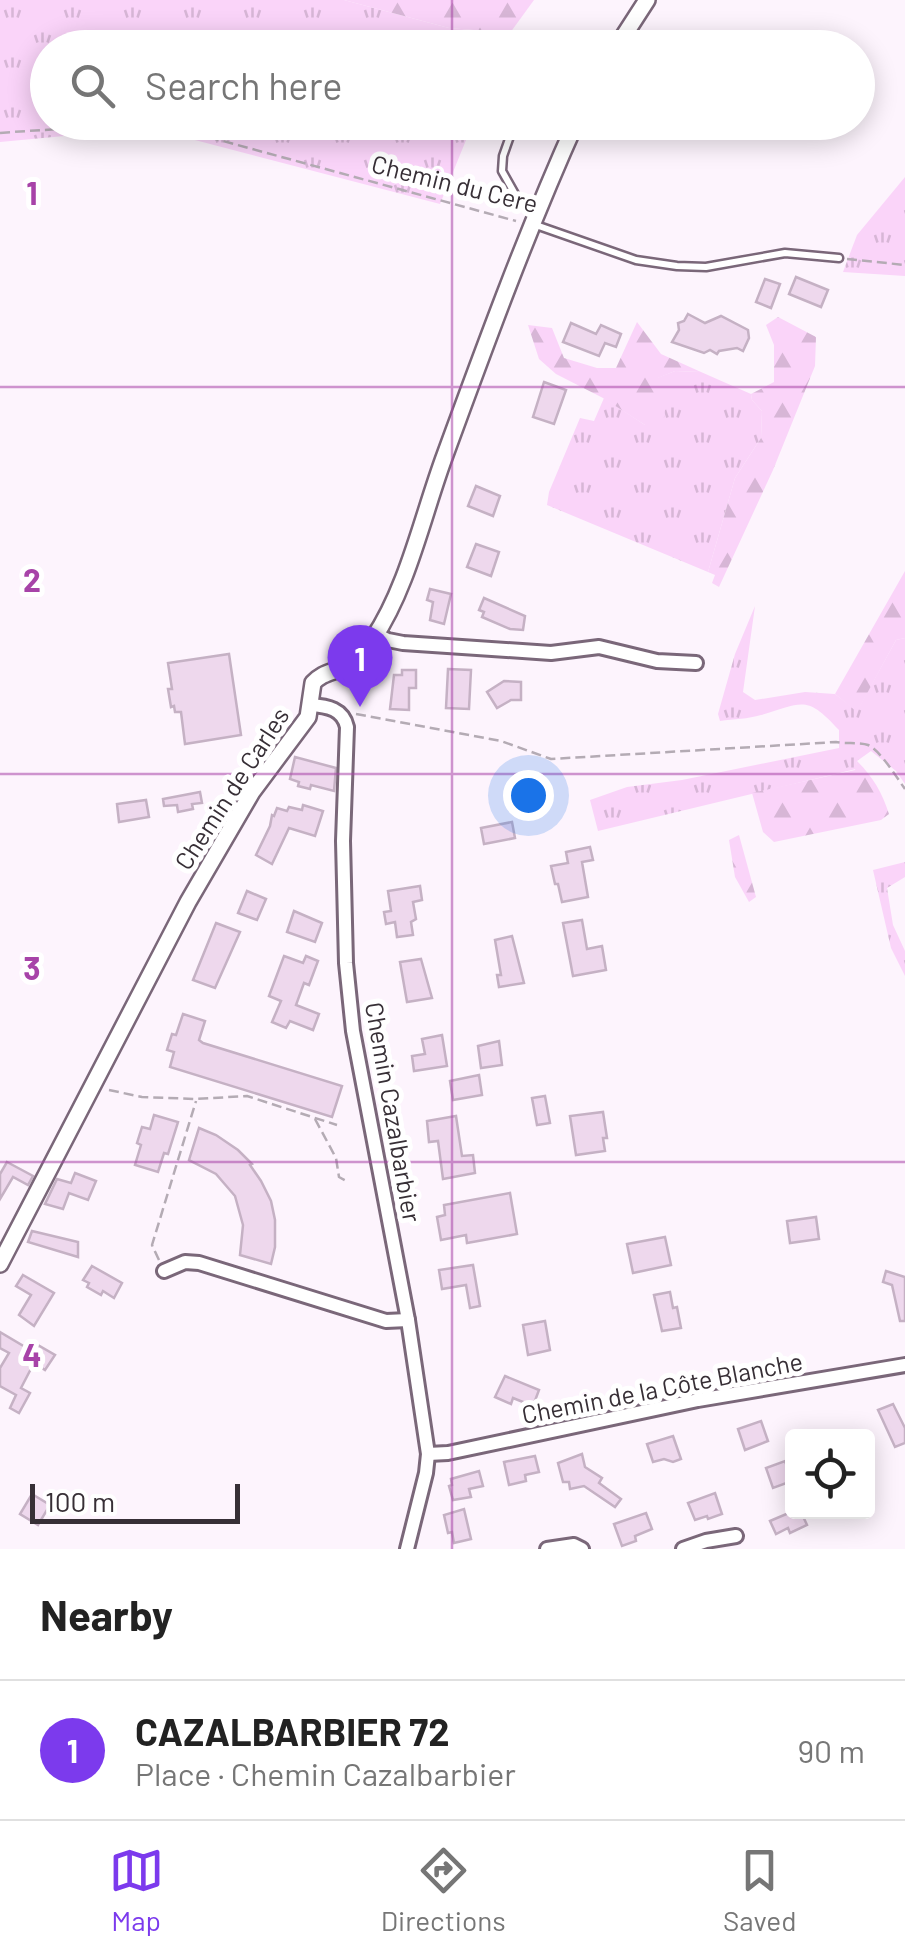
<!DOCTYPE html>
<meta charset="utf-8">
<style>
:root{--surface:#fff;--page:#f6f6f6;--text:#222;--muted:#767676;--line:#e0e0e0;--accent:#7c3aed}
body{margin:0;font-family:Barlow,sans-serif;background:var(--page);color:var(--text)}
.controls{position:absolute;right:30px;bottom:30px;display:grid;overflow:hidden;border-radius:10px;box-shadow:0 5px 25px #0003}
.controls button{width:90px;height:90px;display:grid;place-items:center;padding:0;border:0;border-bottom:2px solid var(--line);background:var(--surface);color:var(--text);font:50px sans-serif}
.scale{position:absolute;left:30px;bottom:25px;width:210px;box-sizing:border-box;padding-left:10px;border:5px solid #372f36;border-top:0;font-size:28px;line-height:35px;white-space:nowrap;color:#372f36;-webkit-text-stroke:8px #fff;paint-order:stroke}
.you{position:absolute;left:528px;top:795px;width:35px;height:35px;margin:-25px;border:8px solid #fff;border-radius:50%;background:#1a73e8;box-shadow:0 0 0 15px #1a73e833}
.badge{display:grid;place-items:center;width:65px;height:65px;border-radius:50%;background:var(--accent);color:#fff;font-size:32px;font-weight:700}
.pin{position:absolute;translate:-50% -82px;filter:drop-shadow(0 2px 5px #0008)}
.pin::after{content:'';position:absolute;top:52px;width:35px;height:30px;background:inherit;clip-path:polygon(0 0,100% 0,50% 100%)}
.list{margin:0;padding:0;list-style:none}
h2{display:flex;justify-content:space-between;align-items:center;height:130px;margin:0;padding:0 40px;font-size:42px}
h2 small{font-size:32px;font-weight:400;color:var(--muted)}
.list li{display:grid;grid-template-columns:65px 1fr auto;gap:30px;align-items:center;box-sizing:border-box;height:140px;padding:0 40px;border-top:2px solid var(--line)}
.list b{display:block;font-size:38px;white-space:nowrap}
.list p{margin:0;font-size:32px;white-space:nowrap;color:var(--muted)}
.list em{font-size:32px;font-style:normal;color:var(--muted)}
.icon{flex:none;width:55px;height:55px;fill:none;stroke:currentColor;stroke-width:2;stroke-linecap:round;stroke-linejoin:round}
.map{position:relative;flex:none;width:905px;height:1549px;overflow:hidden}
.search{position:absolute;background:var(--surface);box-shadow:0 5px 25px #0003;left:30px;right:30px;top:30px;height:110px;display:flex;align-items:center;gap:25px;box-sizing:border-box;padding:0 35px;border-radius:55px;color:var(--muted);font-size:38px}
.sheet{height:270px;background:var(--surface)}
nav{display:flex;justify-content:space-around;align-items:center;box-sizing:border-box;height:140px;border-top:2px solid var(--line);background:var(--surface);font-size:28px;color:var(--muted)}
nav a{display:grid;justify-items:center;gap:5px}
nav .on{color:var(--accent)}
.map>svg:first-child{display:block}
.grass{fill:url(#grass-tufts)}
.forest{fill:url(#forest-firs)}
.building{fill:#eed8ed;stroke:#c5b1c4;stroke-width:2.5}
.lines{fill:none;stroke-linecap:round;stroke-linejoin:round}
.service-casing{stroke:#7a6779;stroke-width:11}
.minor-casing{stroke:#7a6779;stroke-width:18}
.tertiary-casing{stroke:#7a6779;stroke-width:20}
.path{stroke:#b4abb4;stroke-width:2.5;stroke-dasharray:10 5;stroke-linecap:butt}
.service{stroke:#fff;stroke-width:6}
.minor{stroke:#fff;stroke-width:12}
.tertiary{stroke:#fff;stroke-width:15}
.grid{fill:none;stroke:#a743a8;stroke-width:2.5;stroke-opacity:0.55}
.labels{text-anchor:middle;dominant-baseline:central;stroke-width:10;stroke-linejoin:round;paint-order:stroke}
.street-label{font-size:25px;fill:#372f36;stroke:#fff}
.grid-label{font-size:32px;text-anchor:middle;font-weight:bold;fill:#a743a8;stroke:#fff;stroke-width:10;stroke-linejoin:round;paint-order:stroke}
</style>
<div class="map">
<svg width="905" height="1549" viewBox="0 0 905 1549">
<defs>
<pattern id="grass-tufts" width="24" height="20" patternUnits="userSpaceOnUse" patternTransform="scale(2.5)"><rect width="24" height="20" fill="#fad4f9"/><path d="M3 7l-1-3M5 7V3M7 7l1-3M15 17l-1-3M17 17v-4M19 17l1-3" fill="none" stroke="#d7b6d6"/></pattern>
<pattern id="forest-firs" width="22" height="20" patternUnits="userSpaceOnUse" patternTransform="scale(2.5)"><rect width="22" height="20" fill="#fad4f9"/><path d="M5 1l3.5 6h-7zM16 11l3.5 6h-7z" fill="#d7b6d6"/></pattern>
</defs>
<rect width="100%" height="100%" fill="#fdf4fd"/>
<g class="grass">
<path d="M0 0H344L449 28 510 33 504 48H48V122L473 123 440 204 191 139 96 133 0 142Z"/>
<path d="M905 177V276L843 272 857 235Z"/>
<path d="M675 371 701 372 751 394 752 400 762 411 761 438 735 478 708 572 547 505 549 492 580 418 594 421 604 398 645 425 657 378Z"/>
<path d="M755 606 743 692 755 700 805 692 835 694 857 711 896 640 905 638V784L896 771 871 751 857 761 856 769 598 831 590 800 627 787 682 780 839 748V730C806 694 803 703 761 715 748 719 734 719 720 721L718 714 735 654Z"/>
<path d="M905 862V877L887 888 893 925 905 951V976L891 948 873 870Z"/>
</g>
<g class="forest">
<path d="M344 0H534L510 33 449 28Z"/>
<path d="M778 317 816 337 815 366 773 470 719 587 712 583 715 575 708 572 735 478 761 438 762 411 752 400 751 394 774 382V345L766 325Z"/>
<path d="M637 322 661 354 701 372 675 371 658 378 666 402 663 427 645 425 603 398 556 374 539 359 528 325 552 328 564 358 597 368H616Z"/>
<path d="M905 571V638L896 640 857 712 835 694Z"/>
<path d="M857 761C873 777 882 792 889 814L881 820 774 842 763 832 752 793 855 770Z"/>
<path d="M739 835 756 897 749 902 735 877 729 840Z"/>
</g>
<g class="building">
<path d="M796 277 828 290 821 307 789 294Z"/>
<path d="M765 279 780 284 771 308 756 302Z"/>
<path d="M688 314 705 323 721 316 748 330 749 338 743 351 737 348 719 351 717 354 710 350 704 353 672 342 679 330 678 323 684 321Z"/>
<path d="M571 323 596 334 601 325 621 334 616 347 605 343 599 356 563 342Z"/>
<path d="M544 382 566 390 554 424 533 417Z"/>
<path d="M476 486 500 496 493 516 468 506Z"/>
<path d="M476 544 499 552 491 576 467 567Z"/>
<path d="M430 589 451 594 444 624 430 620 433 602 427 600Z"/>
<path d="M484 598 525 616 523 630 510 629 482 617 484 612 479 610Z"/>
<path d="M229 654 241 735 185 744 181 712H175L174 706 171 707 168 689H172L168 663Z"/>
<path d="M448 669 471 670 469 709 446 708Z"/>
<path d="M402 670H416V688H409V710L390 709 394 675H402Z"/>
<path d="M504 681 521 682V700H511L497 708 487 692Z"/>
<path d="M295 757 336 768 334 791 311 785 310 789 298 786 299 782 290 779Z"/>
<path d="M200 792 202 803 192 804 193 809 178 812 177 805 164 806 163 799Z"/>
<path d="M146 800 149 817 119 822 117 804Z"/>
<path d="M303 805 323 811 315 836 289 828 272 864 256 855 270 826 272 815 274 816 277 808 287 811 289 807 302 810Z"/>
<path d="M512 822 515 838 484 844 481 828Z"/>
<path d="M590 847 593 860 582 862 588 897 562 902 558 884H555L551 866 568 863 566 852Z"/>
<path d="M420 886 422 900 413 902 416 919 411 922 413 935 397 937 395 922 386 924 384 912 391 911 388 891Z"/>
<path d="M247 891 266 899 257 920 238 913Z"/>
<path d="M294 911 322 923 315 942 287 932Z"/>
<path d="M582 920 587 949 602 946 606 970 573 976 563 923Z"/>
<path d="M216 923 240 932 215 988 193 980Z"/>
<path d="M512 936 524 983 499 987 497 975H501L495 940Z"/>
<path d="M284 956 303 963 306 956 318 961 309 985 304 983 296 1005 319 1014 313 1030 290 1021 286 1028 272 1022 281 1001 269 996Z"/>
<path d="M421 959 432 998 407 1002 400 962Z"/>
<path d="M183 1014 205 1021 199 1040 203 1043 342 1086 332 1117 170 1067 174 1052 167 1050 172 1034 176 1035Z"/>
<path d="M442 1035 447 1066 414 1071 412 1056 425 1054 422 1039Z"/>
<path d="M499 1041 502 1065 481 1068 478 1046Z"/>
<path d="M479 1075 482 1095 453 1100 450 1081Z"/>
<path d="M545 1096 550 1123 537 1125 532 1098Z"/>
<path d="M603 1112 607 1138H603L605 1151 576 1155 570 1116Z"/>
<path d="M154 1115 178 1122 168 1154 164 1153 158 1172 135 1165 141 1145 137 1143 142 1127 150 1129Z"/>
<path d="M456 1116 462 1156 473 1155 475 1173 443 1179 438 1141 429 1142 427 1121Z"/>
<path d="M199 1128 216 1135 238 1150 252 1164 250 1165 261 1181 271 1201 275 1220V1247L271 1264 240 1255 243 1225 235 1196 216 1174 189 1160Z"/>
<path d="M7 1162 33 1176 28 1185 13 1177 0 1199V1174Z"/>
<path d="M75 1173 96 1181 88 1200 69 1193 63 1209 45 1204 57 1179 71 1183Z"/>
<path d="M510 1193 517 1234 467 1243 466 1235 441 1240 437 1217 445 1215 444 1205Z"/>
<path d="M816 1217 819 1239 790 1243 787 1221Z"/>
<path d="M32 1231 78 1242V1257L28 1242Z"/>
<path d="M665 1237 671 1265 633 1273 627 1244Z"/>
<path d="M473 1265 480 1306 470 1308 466 1285 442 1289 439 1270Z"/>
<path d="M92 1266 122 1283 114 1298 103 1291 101 1295 87 1287 89 1283 83 1280Z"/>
<path d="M886 1271 905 1277V1321H900L892 1285 883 1282Z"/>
<path d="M23 1275 54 1293 34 1326 19 1315 31 1295 16 1286Z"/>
<path d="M670 1292 673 1308 677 1307 681 1328 662 1331 654 1295Z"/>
<path d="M545 1321 550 1350 528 1355 523 1325Z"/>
<path d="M0 1332 32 1351 36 1344 55 1355 45 1370 34 1363 21 1388 30 1393 19 1413 10 1408 16 1395 0 1386V1368L9 1353 0 1348Z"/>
<path d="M505 1376 539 1390 533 1406 513 1398 511 1404 495 1397Z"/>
<path d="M893 1404 905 1428V1443L895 1447 878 1410Z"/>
<path d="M761 1421 768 1441 745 1450 738 1429Z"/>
<path d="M673 1436 681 1459 673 1462 664 1459 653 1462 647 1444Z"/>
<path d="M582 1454 585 1467 602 1478 599 1483 621 1499 615 1507 584 1486 570 1489 569 1482H563L558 1463Z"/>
<path d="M535 1456 539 1472 525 1475 526 1481 509 1485 504 1462Z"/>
<path d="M785 1461 792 1481 773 1488 766 1468Z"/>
<path d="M479 1471 483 1486 469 1489 471 1497 453 1500 449 1486 452 1485 451 1479Z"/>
<path d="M715 1493 722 1514 708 1519 707 1516 695 1520 688 1503Z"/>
<path d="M32 1494 50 1505 38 1525 20 1514Z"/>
<path d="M464 1509 471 1539 454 1543 452 1532 448 1533 444 1515Z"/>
<path d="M791 1512H801L807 1525 790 1533 788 1528 776 1534 770 1521Z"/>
<path d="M646 1513 652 1529 635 1536 636 1541 622 1546 614 1524Z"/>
</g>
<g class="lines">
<g class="service-casing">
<g id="service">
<path d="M515 122 503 156 502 171 520 203 535 215"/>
<path d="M533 224 636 260 677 266 706 267 785 253 839 258"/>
</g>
</g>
<g class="minor-casing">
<g id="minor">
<path d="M376 634 388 640 403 643 551 653 599 647 657 661 696 663"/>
<path d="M310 705C328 706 343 709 347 727L343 841 346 963 353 1031 408 1320 428 1454 426 1473 407 1549"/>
<path d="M164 1271 185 1262 199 1263 386 1321 408 1320"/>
<path d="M428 1454 448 1453 698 1400 905 1365"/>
<path d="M547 1549 574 1545 582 1549"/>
<path d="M683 1549 706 1541 736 1536"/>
</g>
</g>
<g class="tertiary-casing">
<g id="tertiary">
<path d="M616 48 647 0"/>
<path d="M0 1264 188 902 252 792 308 717 313 683C321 674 329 673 339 669 354 663 364 652 373 639 408 587 423 514 445 455 486 343 527 231 576 122"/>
</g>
</g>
<g class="path">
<path d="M0 133C64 128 126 125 190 132L516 221"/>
<path d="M847 259 905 265"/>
<path d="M356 714 501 741 551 759 836 742C845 744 861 742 868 745 880 750 897 778 905 789"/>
<path d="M109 1090 142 1097 196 1099 247 1096 337 1125"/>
<path d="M315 1119 336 1158 339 1177 348 1182"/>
<path d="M159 1260 152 1245 196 1101"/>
</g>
<use href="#service" class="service"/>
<use href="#minor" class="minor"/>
<use href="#tertiary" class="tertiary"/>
</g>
<path class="grid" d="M452 0V48M452 122V1549M0 387H905M0 774H905M0 1162H905"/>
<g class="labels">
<g class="street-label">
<text transform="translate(455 183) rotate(14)">Chemin du Cere</text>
<text transform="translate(231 788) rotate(-57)">Chemin de Carles</text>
<text transform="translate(394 1112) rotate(80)">Chemin Cazalbarbier</text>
<text transform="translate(662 1387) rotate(-11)">Chemin de la Côte Blanche</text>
</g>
</g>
<g class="grid-label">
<text x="32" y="205">1</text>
<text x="32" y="592">2</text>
<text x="32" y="980">3</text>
<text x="32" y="1367">4</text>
</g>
</svg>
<div class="controls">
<button><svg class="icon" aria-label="locate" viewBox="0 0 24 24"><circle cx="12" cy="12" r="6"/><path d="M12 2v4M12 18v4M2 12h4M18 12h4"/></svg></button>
</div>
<div class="scale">100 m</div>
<div class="you"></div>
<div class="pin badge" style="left:360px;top:707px">1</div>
<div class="search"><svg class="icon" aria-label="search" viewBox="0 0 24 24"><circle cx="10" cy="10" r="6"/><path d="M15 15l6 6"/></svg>Search here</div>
</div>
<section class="sheet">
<h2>Nearby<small></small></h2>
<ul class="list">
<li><span class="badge">1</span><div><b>CAZALBARBIER 72</b><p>Place · Chemin Cazalbarbier</p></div><em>90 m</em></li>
</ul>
</section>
<nav>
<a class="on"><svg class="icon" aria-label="map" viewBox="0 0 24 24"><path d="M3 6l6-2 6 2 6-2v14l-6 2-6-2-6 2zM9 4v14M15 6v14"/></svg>Map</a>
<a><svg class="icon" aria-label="directions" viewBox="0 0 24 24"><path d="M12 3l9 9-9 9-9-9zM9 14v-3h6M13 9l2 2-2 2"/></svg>Directions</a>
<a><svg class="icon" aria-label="saved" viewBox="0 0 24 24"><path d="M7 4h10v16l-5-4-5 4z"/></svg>Saved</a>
</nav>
